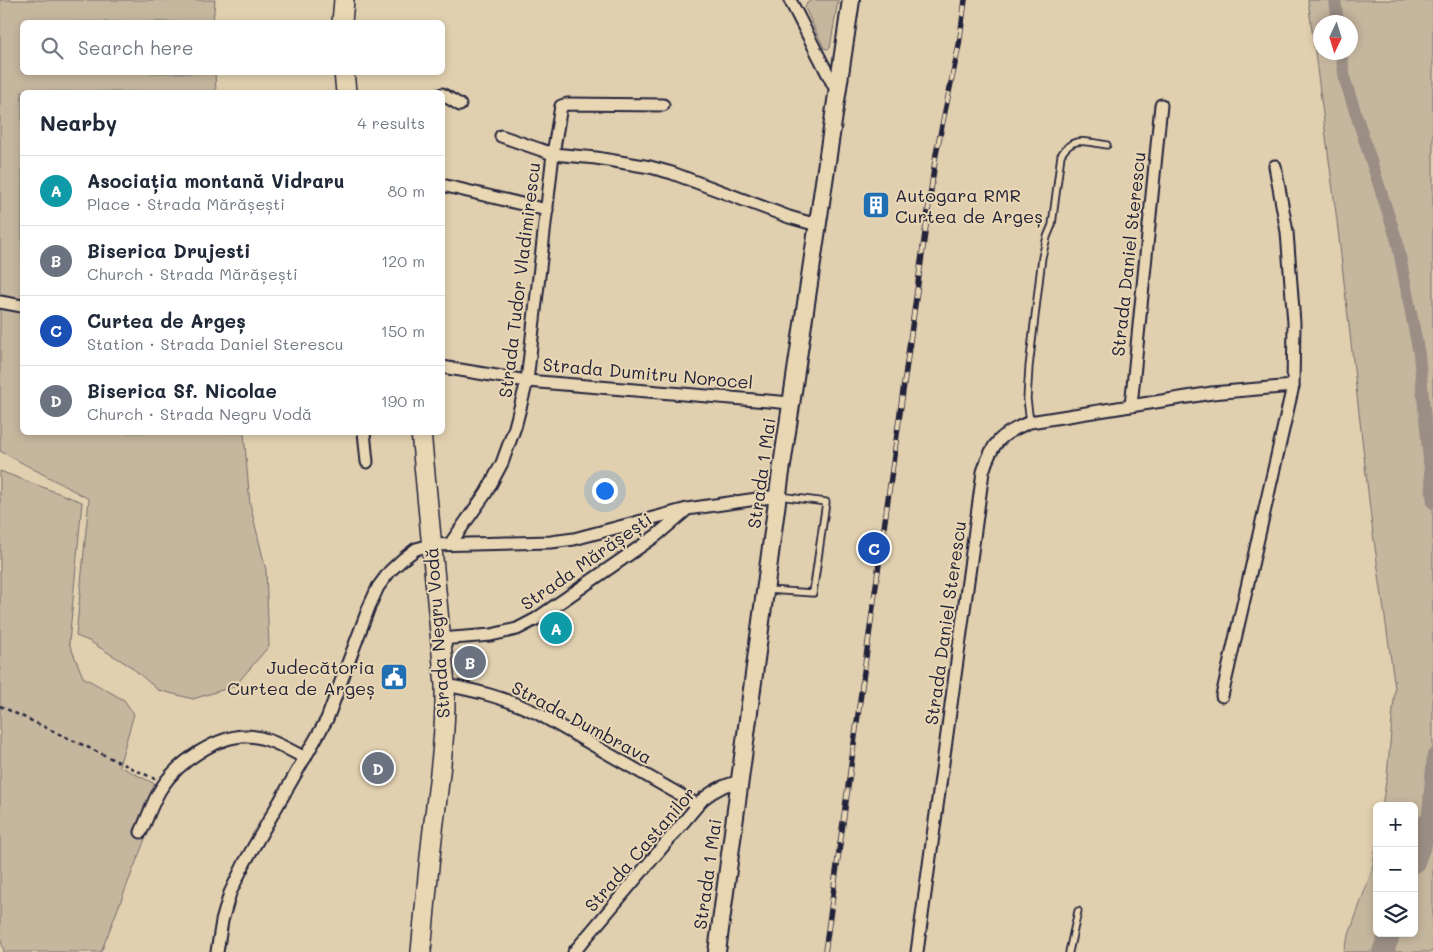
<!DOCTYPE html>
<meta charset="utf-8">
<style>
:root{--surface:#fff;--page:#f2f2f3;--text:#1f2937;--muted:#747a83;--line:#e0e1e3;--accent:#1f6fb2}
body{margin:0;font-family:Mali,sans-serif;background:var(--page);color:var(--text)}
.controls{position:absolute;right:15px;bottom:15px;display:grid;overflow:hidden;border-radius:8px;box-shadow:0 2px 8px #0003}
.controls button{width:45px;height:45px;display:grid;place-items:center;padding:0;border:0;border-bottom:1px solid var(--line);background:var(--surface);color:var(--text);font:25px sans-serif}
.compass{position:absolute;left:1313px;top:15px;width:45px;height:45px;border-radius:50%;background:var(--surface);box-shadow:0 2px 8px #0003;rotate:184deg}
.you{position:absolute;left:604px;top:490px;width:18px;height:18px;margin:-12px;border:4px solid #fff;border-radius:50%;background:#1a73e8;box-shadow:0 0 0 8px #1a73e833}
.badge{display:grid;place-items:center;width:32px;height:32px;border-radius:50%;background:var(--accent);color:#fff;font-size:16px;font-weight:700}
.pin{position:absolute;translate:-50% -50%;border:2px solid #fff;box-shadow:0 1px 5px #0006}
.list{margin:0;padding:0;list-style:none}
h2{display:flex;justify-content:space-between;align-items:center;height:65px;margin:0;padding:0 20px;font-size:21px}
h2 small{font-size:16px;font-weight:400;color:var(--muted)}
.list li{display:grid;grid-template-columns:32px 1fr auto;gap:15px;align-items:center;box-sizing:border-box;height:70px;padding:0 20px;border-top:1px solid var(--line)}
.list b{display:block;font-size:19px;white-space:nowrap}
.list p{margin:0;font-size:16px;white-space:nowrap;color:var(--muted)}
.list em{font-size:16px;font-style:normal;color:var(--muted)}
.icon{flex:none;width:28px;height:28px;fill:none;stroke:currentColor;stroke-width:2;stroke-linecap:round;stroke-linejoin:round}
.map{position:relative;flex:none;width:1433px;height:952px;overflow:hidden}
.search{position:absolute;background:var(--surface);box-shadow:0 2px 8px #0003;left:20px;top:20px;width:425px;height:55px;display:flex;align-items:center;gap:12px;box-sizing:border-box;padding:0 18px;border-radius:8px;color:var(--muted);font-size:19px}
.panel{position:absolute;background:var(--surface);box-shadow:0 2px 8px #0003;left:20px;top:90px;width:425px;height:345px;border-radius:8px}
.map>svg:first-child{display:block}
.green{fill:#c5b69e;stroke:#746c6c;fill-rule:evenodd}
.lines{fill:none;stroke-linecap:round;stroke-linejoin:round}
.canal{stroke:#9b8f85;stroke-width:12}
.river{stroke:#9b8f85;stroke-width:22}
.lane-casing{stroke:#22223b;stroke-width:9}
.street-casing{stroke:#22223b;stroke-width:15}
.secondary-casing{stroke:#22223b;stroke-width:20}
.primary-casing{stroke:#22223b;stroke-width:22}
.path{stroke:#22223b;stroke-width:2.5;stroke-dasharray:4 4;stroke-linecap:butt}
.lane{stroke:#e9d7b4;stroke-width:5.5}
.street{stroke:#e9d7b4;stroke-width:11}
.secondary{stroke:#e9d7b4;stroke-width:16}
.primary{stroke:#e9d7b4;stroke-width:19}
.rail-casing{stroke:#22223b;stroke-width:5.5}
.rail{stroke:#e9d7b4;stroke-width:4;stroke-dasharray:11;stroke-linecap:butt}
.labels{text-anchor:middle;dominant-baseline:central;stroke-width:4;stroke-linejoin:round;paint-order:stroke}
.poi-label{font-size:18px;fill:#22223b;stroke:#e9d7b4;text-anchor:start}
.street-label{font-size:18px;fill:#22223b;stroke:#e9d7b4}
</style>
<div class="map">
<svg width="1433" height="952" viewBox="0 0 1433 952">
<rect width="100%" height="100%" fill="#e1d0af"/>
<filter id="ink" filterUnits="userSpaceOnUse"><feTurbulence type="fractalNoise" baseFrequency=".02" numOctaves="2"/><feDisplacementMap in="SourceGraphic" scale="10" xChannelSelector="R" yChannelSelector="G"/><feConvolveMatrix kernelMatrix="1 2 1 2 8 2 1 2 1" color-interpolation-filters="sRGB"/></filter>
<g filter="url(#ink)">
<g class="green">
<path d="M0 0H215L213 22H22V72L215 73 216 92H22V432L244 433 250 504 266 570 269 646 235 686 193 699 158 690 130 666 89 641 76 636 89 499 0 451Z"/>
<path d="M813 0H838L830 48 827 49 824 48 805 8 807 3Z"/>
<path d="M1308 0H1433V952H1343L1372 870 1377 840V933H1414V806H1382L1387 776 1395 688 1372 526 1337 221ZM1350 22V52H1320V22Z"/>
<path d="M0 471 82 502 69 643 83 677 124 700 134 714 119 766 155 784 134 833 145 839 101 952H4L0 936Z"/>
</g>
<g class="lines">
<g class="canal">
<path d="M1335 0 1338 22"/>
<path d="M1341 52 1345 80 1397 241 1419 354 1433 503"/>
<path d="M1427 825 1433 755"/>
</g>
<g class="river">
<path d="M1414 862 1427 825 1433 818"/>
<path d="M1383 952 1390 933"/>
</g>
<g class="lane-casing">
<g id="lane">
<path d="M1030 422 1027 399 1029 367 1042 257 1047 237 1052 225 1061 155C1073 135 1086 142 1107 145"/>
<path d="M768 590 813 593 826 502 779 496"/>
<path d="M1069 952 1078 911"/>
</g>
</g>
<g class="street-casing">
<g id="street">
<path d="M790 0 836 90"/>
<path d="M442 94 460 105"/>
<path d="M501 136 553 154 596 158 650 167 672 173 789 217 817 225"/>
<path d="M442 185 547 210"/>
<path d="M0 302 22 306"/>
<path d="M442 367 527 381 791 403"/>
<path d="M1131 406 1161 105"/>
<path d="M364 432 367 462"/>
<path d="M450 544 486 493 502 463 515 427 527 381 553 154 561 106 567 104 663 105"/>
<path d="M440 639 491 635 517 629 536 619 657 535 685 511"/>
<path d="M445 685C479 691 505 698 537 713L698 805"/>
<path d="M1222 696 1293 386 1294 323 1287 232 1275 166"/>
<path d="M141 832C148 817 153 800 162 787 178 762 218 735 248 736 268 737 288 749 305 758"/>
<path d="M217 952 222 921 230 893 245 862 327 719 369 607 378 587 390 571 403 559 416 549 431 545 551 542 574 539 687 509 778 496"/>
<path d="M574 952 703 799C716 789 724 785 741 781"/>
<path d="M917 952 983 472C992 442 1001 434 1030 422L1212 393 1293 386"/>
</g>
</g>
<g class="secondary-casing">
<path id="secondary" d="M717 952 780 479 851 0"/>
</g>
<g class="primary-casing">
<g id="primary">
<path d="M342 22 344 0"/>
<path d="M344 72 346 92"/>
<path d="M421 432 445 685C446 735 439 781 433 830 428 871 425 911 421 952"/>
</g>
</g>
<path class="path" d="M0 706 155 779"/>
<use href="#lane" class="lane"/>
<use href="#street" class="street"/>
<use href="#secondary" class="secondary"/>
<use href="#primary" class="primary"/>
<g class="rail-casing">
<path id="rail" d="M825 952 936 154 959 45 965 0"/>
</g>
<use href="#rail" class="rail"/>
</g>
</g>
<defs>
<g id="building-square" transform="scale(1.4375)"><rect x="-9" y="-9" width="18" height="18" rx="4" fill="#1f6fb2" stroke="#e9d7b4"/><path d="M-4-6H4V6H1V3H-1V6H-4ZM-2.5-4.3h1.7v1.8h-1.7ZM.8-4.3h1.7v1.8H.8ZM-2.5-1h1.7V.8h-1.7ZM.8-1h1.7V.8H.8Z" fill="#fff"/></g>
<g id="civic-square" transform="scale(1.4375)"><rect x="-9" y="-9" width="18" height="18" rx="4" fill="#1f6fb2" stroke="#e9d7b4"/><path d="M-.6-6.5H3V-4.5H.6V-3L4-1V1h2V6H-6V1h2V-1L-.6-3ZM-1.2 2.5V6h2.4V2.5Z" fill="#fff"/></g>
</defs>
<g fill-rule="evenodd">
<use href="#building-square" x="876" y="205"/>
<use href="#civic-square" x="394" y="677"/>
</g>
<g class="labels">
<g class="poi-label">
<text x="895" y="195">Autogara RMR<tspan x="895" dy="21">Curtea de Argeș</tspan></text>
<text x="375" y="667" text-anchor="end">Judecătoria<tspan x="375" dy="21">Curtea de Argeș</tspan></text>
</g>
<g class="street-label">
<text transform="translate(1128 254) rotate(-84)">Strada Daniel Sterescu</text>
<text transform="translate(519 280) rotate(-83)">Strada Tudor Vladimirescu</text>
<text transform="translate(648 373) rotate(5)">Strada Dumitru Norocel</text>
<text transform="translate(761 473) rotate(-82)">Strada 1 Mai</text>
<text transform="translate(586 561) rotate(-35)">Strada Mărășești</text>
<text transform="translate(945 623) rotate(-82)">Strada Daniel Sterescu</text>
<text transform="translate(437 633) rotate(-94)">Strada Negru Vodă</text>
<text transform="translate(582 722) rotate(28)">Strada Dumbrava</text>
<text transform="translate(640 849) rotate(-49)">Strada Castanilor</text>
<text transform="translate(707 874) rotate(-82)">Strada 1 Mai</text>
</g>
</g>
</svg>
<div class="controls">
<button>+</button>
<button>−</button>
<button><svg class="icon" aria-label="layers" viewBox="0 0 24 24"><path d="M12 4l9 5-9 5-9-5zM3 14l9 5 9-5"/></svg></button>
</div>
<svg class="compass" viewBox="-18 -18 36 36"><path d="M0-13l5 13h-10z" fill="#e53935"/><path d="M0 13l5-13h-10z" fill="#747a83"/></svg>
<div class="you"></div>
<div class="pin badge" style="left:556px;top:628px;background:#0f9aa8">A</div>
<div class="pin badge" style="left:470px;top:662px;background:#6b7280">B</div>
<div class="pin badge" style="left:874px;top:548px;background:#1a4fb4">C</div>
<div class="pin badge" style="left:378px;top:768px;background:#6b7280">D</div>
<div class="search"><svg class="icon" aria-label="search" viewBox="0 0 24 24"><circle cx="10" cy="10" r="6"/><path d="M15 15l6 6"/></svg>Search here</div>
<section class="panel">
<h2>Nearby<small>4 results</small></h2>
<ul class="list">
<li><span class="badge" style="background:#0f9aa8">A</span><div><b>Asociația montană Vidraru</b><p>Place · Strada Mărășești</p></div><em>80 m</em></li>
<li><span class="badge" style="background:#6b7280">B</span><div><b>Biserica Drujesti</b><p>Church · Strada Mărășești</p></div><em>120 m</em></li>
<li><span class="badge" style="background:#1a4fb4">C</span><div><b>Curtea de Argeș</b><p>Station · Strada Daniel Sterescu</p></div><em>150 m</em></li>
<li><span class="badge" style="background:#6b7280">D</span><div><b>Biserica Sf. Nicolae</b><p>Church · Strada Negru Vodă</p></div><em>190 m</em></li>
</ul>
</section>
</div>
